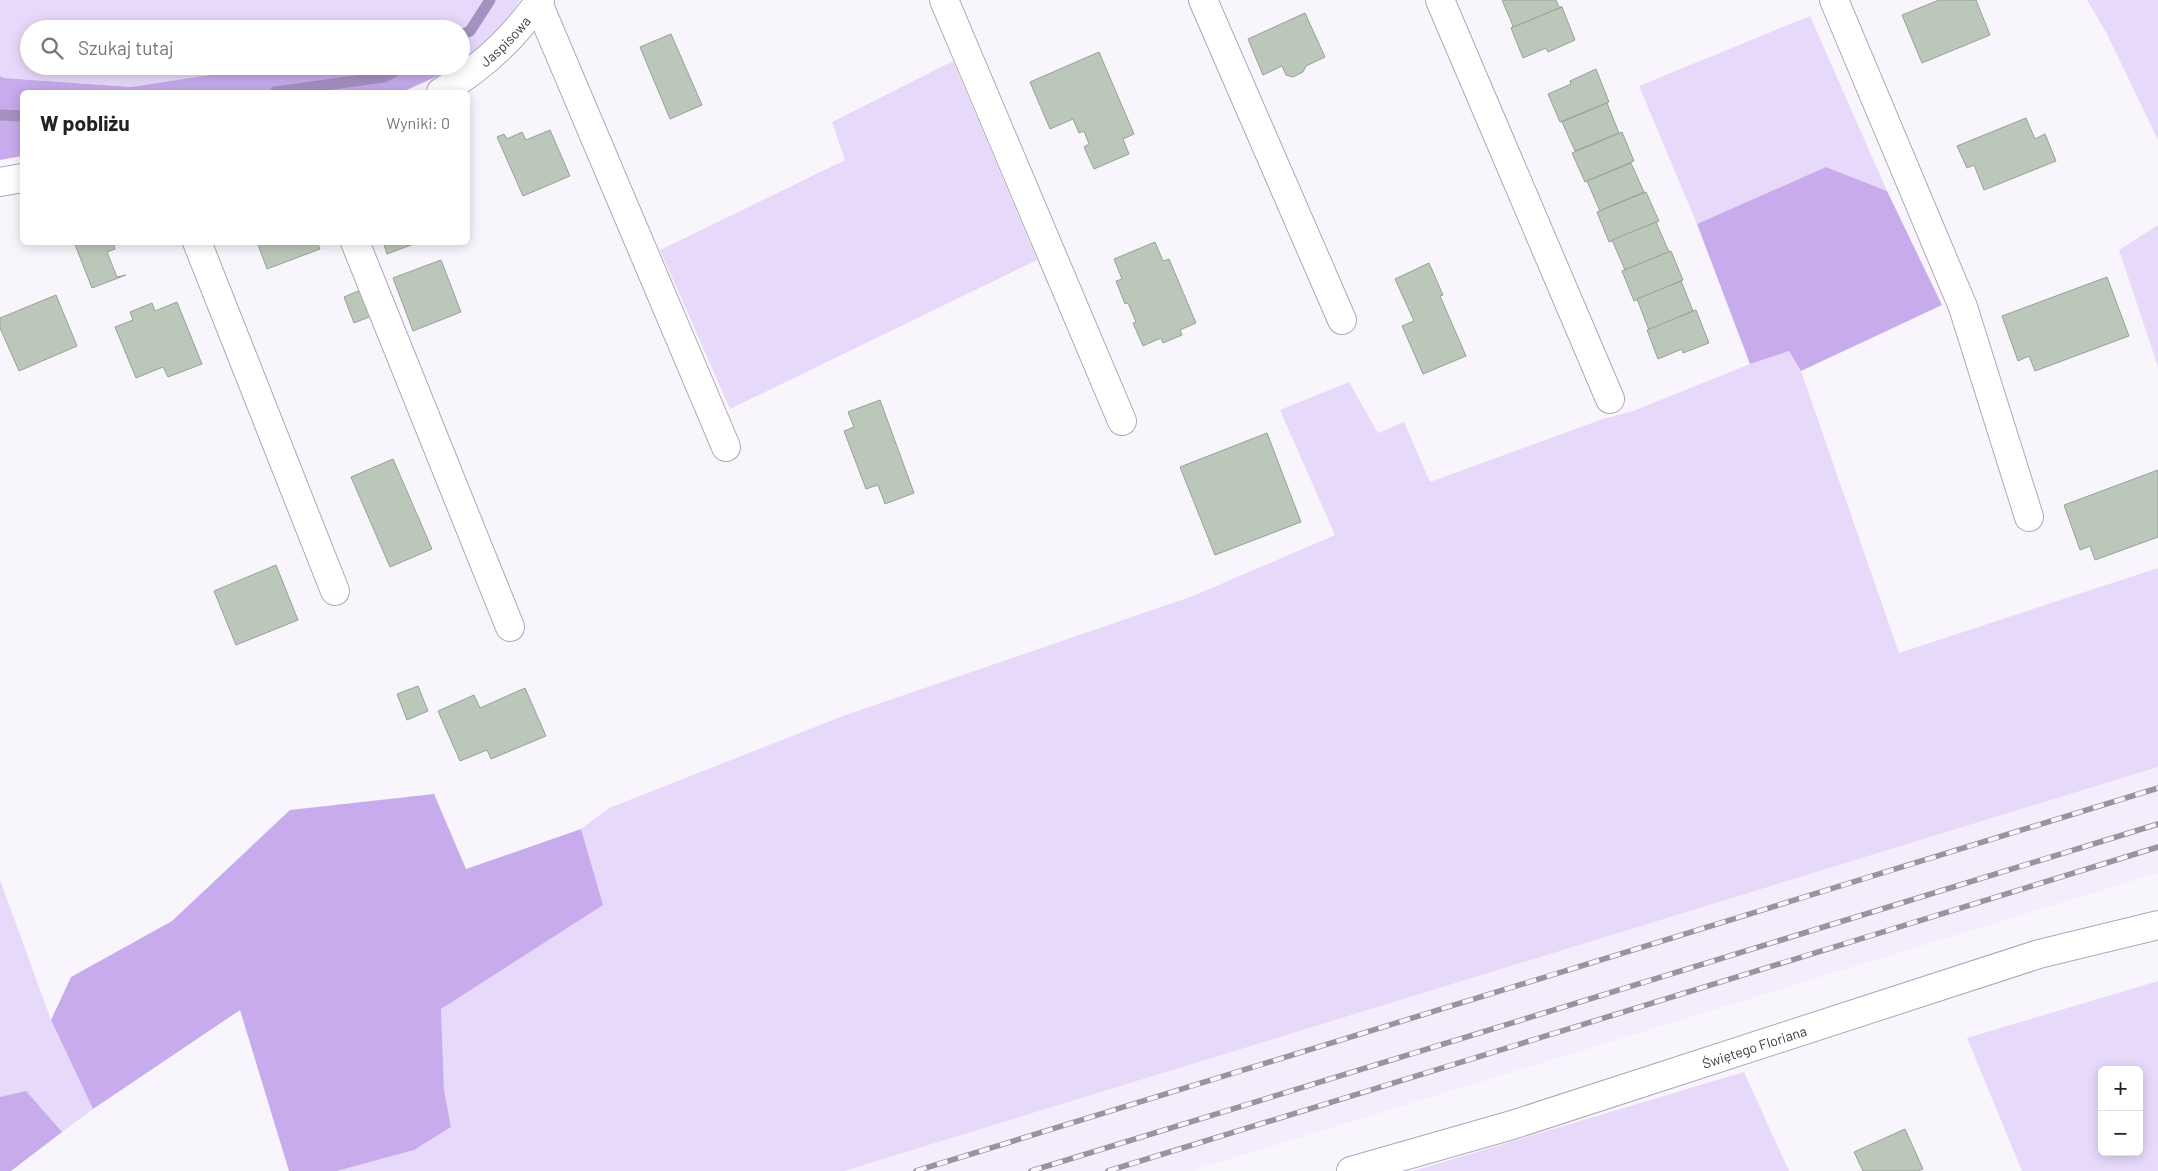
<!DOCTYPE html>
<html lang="pl">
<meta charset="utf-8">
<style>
:root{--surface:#fff;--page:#f2f2f2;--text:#222;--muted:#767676;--line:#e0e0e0}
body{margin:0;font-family:Barlow,sans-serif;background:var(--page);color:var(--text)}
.controls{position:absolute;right:15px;bottom:15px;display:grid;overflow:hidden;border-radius:8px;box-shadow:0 2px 12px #0003}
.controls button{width:45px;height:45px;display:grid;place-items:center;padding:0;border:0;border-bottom:1px solid var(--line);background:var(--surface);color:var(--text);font:25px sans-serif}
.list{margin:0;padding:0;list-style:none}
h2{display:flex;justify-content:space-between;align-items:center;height:65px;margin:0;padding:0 20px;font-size:21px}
h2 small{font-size:16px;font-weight:400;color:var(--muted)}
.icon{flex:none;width:28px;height:28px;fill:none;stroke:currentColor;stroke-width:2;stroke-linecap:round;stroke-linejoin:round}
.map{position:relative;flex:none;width:2158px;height:1171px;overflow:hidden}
.search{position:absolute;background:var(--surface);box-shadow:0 2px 12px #0003;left:20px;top:20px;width:450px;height:55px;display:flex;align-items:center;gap:12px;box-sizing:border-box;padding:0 18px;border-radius:28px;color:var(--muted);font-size:19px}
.panel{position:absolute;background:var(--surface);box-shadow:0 2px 12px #0003;left:20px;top:90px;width:450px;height:155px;border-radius:8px}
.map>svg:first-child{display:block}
.built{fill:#f3edfc}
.green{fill:#e7d9fa;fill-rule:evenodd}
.forest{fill:#c7abec}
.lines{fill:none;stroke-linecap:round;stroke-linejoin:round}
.stream{stroke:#a591c1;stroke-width:11}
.building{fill:#bbc7b9;stroke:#96a295}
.minor-casing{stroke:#ada7b7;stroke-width:30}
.minor{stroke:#fff;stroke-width:28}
.rail-casing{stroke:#97959b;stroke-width:5.5}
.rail{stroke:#f8f6fc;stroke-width:4;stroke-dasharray:11;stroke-linecap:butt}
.labels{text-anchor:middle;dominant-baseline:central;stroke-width:5;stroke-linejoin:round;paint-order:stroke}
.street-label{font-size:14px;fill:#3d3a41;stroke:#f8f6fc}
</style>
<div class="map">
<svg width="2158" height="1171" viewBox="0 0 2158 1171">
<rect width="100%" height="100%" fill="#f8f6fc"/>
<path class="built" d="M2158 767V873L1191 1171H844Z"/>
<g class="green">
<path d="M0 0H520L495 38 461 61V29H29V66H269L131 87 4 78 0 76Z"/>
<path d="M2087 0H2158V140L2106 32Z"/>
<path d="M1810 16 1887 191 1826 167 1697 224 1639 86Z"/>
<path d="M953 61 1037 260 730 409 660 250 845 160 832 122Z"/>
<path d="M2158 225V367L2119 250Z"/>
<path d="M1789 351 1801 371 1899 653 2158 568V767L844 1171H337L414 1150 451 1127 444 1090 441 1009 602 905 581 829 609 808 843 716 1193 596 1335 535 1280 410 1349 382 1378 433 1404 422 1430 482 1603 419 1633 411 1750 364Z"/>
<path d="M0 880 51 1020 93 1109 62 1132 26 1092 0 1097Z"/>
<path d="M2158 981V1171H2022L1967 1038ZM2102 1070H2139V1152H2102Z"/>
<path d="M1744 1072 1789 1171H1413Z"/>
</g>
<g class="forest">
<path d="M269 66H431L440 75 402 92H22V156L0 160V76L4 78 131 87Z"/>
<path d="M1826 167 1887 191 1942 305 1801 371 1789 351 1750 364 1697 224Z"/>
<path d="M434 794 466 869 581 829 603 905 441 1009 444 1090 451 1127 414 1150 337 1171H289L240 1010 93 1109 51 1020 71 977 172 921 290 810Z"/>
<path d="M26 1091 62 1132 11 1171H0V1097Z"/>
</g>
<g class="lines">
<g class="stream">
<path d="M461 35 470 31 490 0"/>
<path d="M275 92 384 77 405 66"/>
<path d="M0 115 22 116"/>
</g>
</g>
<g class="building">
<path d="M1502 0H1556L1559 7H1562L1511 28 1513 26Z"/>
<path d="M1939 0H1976L1990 35 1922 63 1902 15Z"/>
<path d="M1562 7 1575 40 1548 52 1546 48 1523 58 1511 28Z"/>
<path d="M1305 13 1325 57 1306 66 1303 72 1293 77 1286 75 1282 66 1263 75 1248 39Z"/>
<path d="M671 34 702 105 670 119 640 47Z"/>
<path d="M1099 52 1134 134 1123 139 1129 154 1094 169 1084 147 1089 144 1084 131 1079 133 1073 119 1050 129 1030 82Z"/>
<path d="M1596 69 1609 102 1560 122 1548 94 1571 84 1570 81Z"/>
<path d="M1607 103 1619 133 1575 151 1562 122Z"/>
<path d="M2026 118 2035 139 2045 134 2056 161 1984 190 1974 165 1967 168 1957 146Z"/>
<path d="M550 130 570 176 523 196 497 137 504 134 507 139 522 132 526 140Z"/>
<path d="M1622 132 1634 161 1585 182 1572 153Z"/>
<path d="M1631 163 1644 192 1600 211 1587 181Z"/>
<path d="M1646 192 1659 221 1609 242 1597 212Z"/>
<path d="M1656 222 1669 252 1625 270 1612 240Z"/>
<path d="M74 242H113L115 249 107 252 117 277 126 275 92 288Z"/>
<path d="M257 242H317L320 249 267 269Z"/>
<path d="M383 242H419L387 254Z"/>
<path d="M1155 242 1163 261 1169 259 1196 323 1180 330 1182 335 1163 343 1161 338 1143 346 1133 323 1136 322 1128 303 1125 304 1116 281 1122 279 1114 259Z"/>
<path d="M1671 251 1683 280 1634 301 1622 271Z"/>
<path d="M441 260 461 312 413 331 393 278Z"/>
<path d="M1429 263 1443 295 1440 296 1466 356 1423 374 1402 326 1414 321 1395 279Z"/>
<path d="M2107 277 2129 336 2035 371 2029 356 2018 361 2002 316Z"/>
<path d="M1681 281 1693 311 1649 330 1637 299Z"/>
<path d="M363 289 374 315 354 323 344 297Z"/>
<path d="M56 295 77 346 19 371 0 328V318Z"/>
<path d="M177 302 202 364 168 377 163 367 136 378 115 327 133 320 130 312 152 303 155 311Z"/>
<path d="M1696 310 1709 343 1683 353 1682 349 1658 359 1647 330Z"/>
<path d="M880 400 914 493 885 504 878 485 866 489 844 431 854 427 848 412Z"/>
<path d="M1267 433 1301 522 1215 555 1180 467Z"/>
<path d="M393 459 432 549 390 567 351 477Z"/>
<path d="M2158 470V537L2095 560 2090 546 2080 550 2064 505Z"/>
<path d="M276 565 298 620 236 645 214 591Z"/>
<path d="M418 686 428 711 407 720 397 694Z"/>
<path d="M525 688 546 736 491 759 487 750 460 761 438 711 474 695 480 708Z"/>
<path d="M1905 1129 1923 1169 1918 1171H1863L1854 1152Z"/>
</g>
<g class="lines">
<g class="minor-casing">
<g id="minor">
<path d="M944 0 1122 421"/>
<path d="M1203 0 1342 320"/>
<path d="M1440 0 1610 399"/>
<path d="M1834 0 1963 307 2029 517"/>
<path d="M538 3 726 447"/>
<path id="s1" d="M441 92C480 69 514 38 540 0"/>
<path d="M0 182 22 178"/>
<path d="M197 242 335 591"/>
<path d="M355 242 510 627"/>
<path id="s2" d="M1351 1171 1512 1125 2039 954 2158 925"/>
</g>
</g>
<use href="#minor" class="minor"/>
<g class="rail-casing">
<g id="rail">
<path d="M916 1171 2158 788"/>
<path d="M1031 1171 2158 824"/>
<path d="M1108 1171 2158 847"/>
</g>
</g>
<use href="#rail" class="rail"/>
</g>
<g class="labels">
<g class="street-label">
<text stroke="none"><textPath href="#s1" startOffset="82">Jaspisowa</textPath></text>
<text stroke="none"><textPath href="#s2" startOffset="422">Świętego Floriana</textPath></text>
</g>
</g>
</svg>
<div class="controls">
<button>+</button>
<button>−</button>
</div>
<div class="search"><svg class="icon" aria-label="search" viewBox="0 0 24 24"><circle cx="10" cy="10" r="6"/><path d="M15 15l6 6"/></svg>Szukaj tutaj</div>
<section class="panel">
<h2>W pobliżu<small>Wyniki: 0</small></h2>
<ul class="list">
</ul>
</section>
</div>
